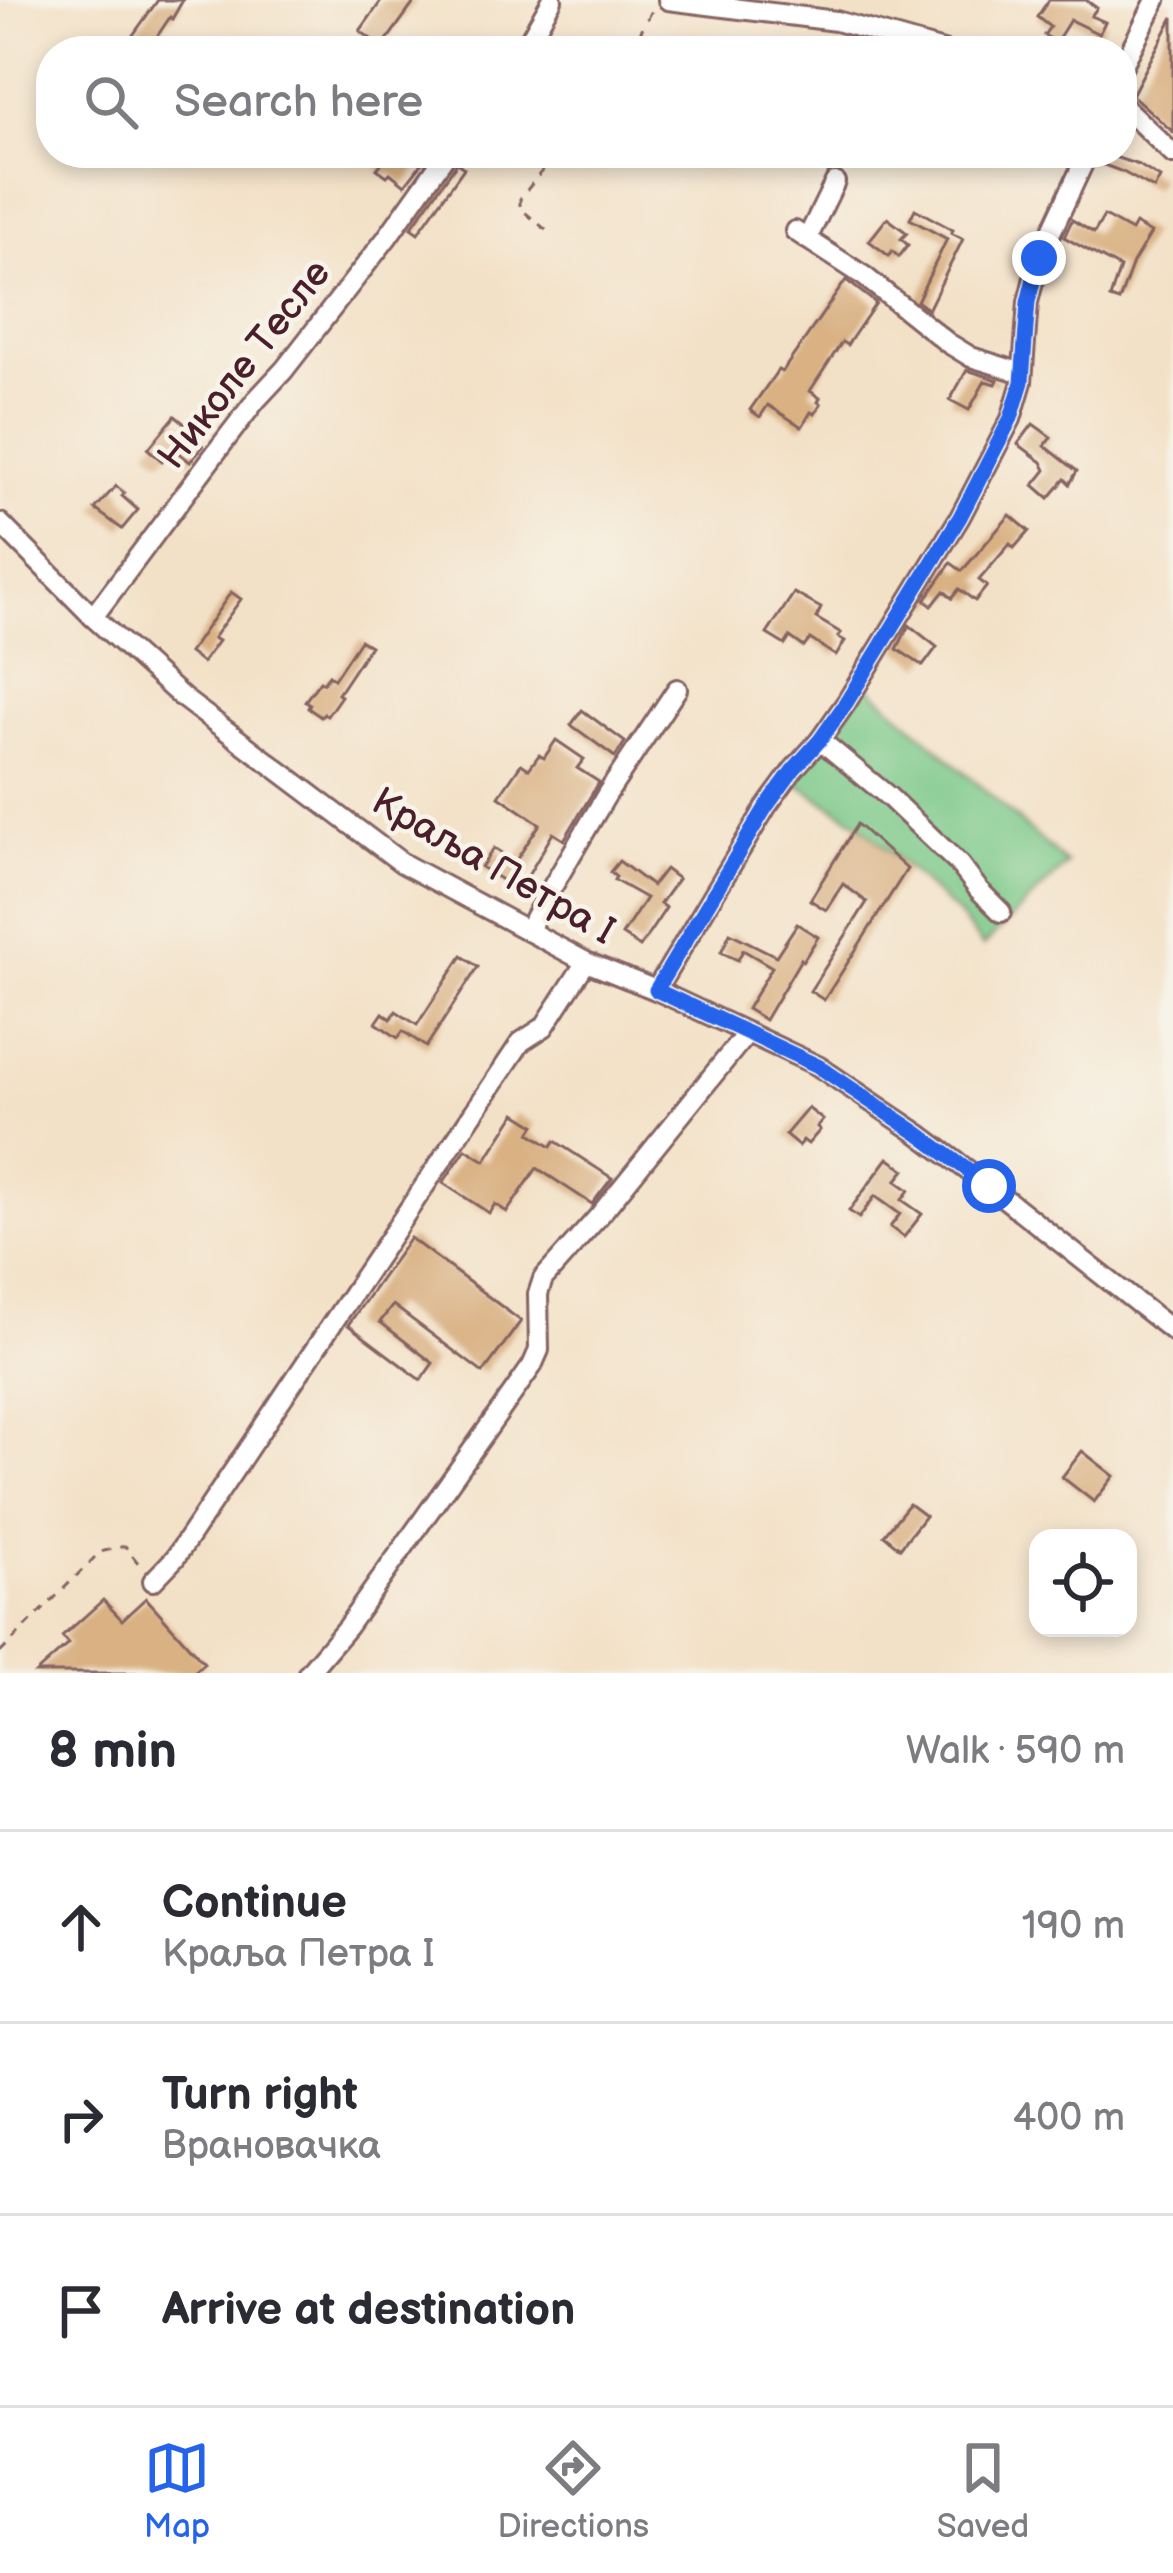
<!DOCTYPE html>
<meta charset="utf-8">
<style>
:root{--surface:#fff;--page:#f7f7f7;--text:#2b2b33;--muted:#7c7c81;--line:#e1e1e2;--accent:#2563eb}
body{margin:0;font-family:"Balsamiq Sans",sans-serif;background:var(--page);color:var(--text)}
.controls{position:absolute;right:36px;bottom:36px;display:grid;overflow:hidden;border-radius:24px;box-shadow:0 6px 18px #0003}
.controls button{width:108px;height:108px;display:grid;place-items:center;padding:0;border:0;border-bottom:3px solid var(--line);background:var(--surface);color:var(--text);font:60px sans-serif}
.stop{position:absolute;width:36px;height:36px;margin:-27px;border:9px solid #2563eb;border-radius:50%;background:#fff}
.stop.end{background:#2563eb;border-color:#fff;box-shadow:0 3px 12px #0008}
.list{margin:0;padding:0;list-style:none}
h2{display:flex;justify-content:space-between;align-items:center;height:156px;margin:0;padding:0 48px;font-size:51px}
h2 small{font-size:39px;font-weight:400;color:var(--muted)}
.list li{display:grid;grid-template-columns:78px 1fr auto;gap:36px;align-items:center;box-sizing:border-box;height:192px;padding:0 48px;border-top:3px solid var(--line)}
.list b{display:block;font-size:45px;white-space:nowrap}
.list p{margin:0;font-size:39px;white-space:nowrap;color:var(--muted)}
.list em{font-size:39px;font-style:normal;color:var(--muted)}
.icon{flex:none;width:66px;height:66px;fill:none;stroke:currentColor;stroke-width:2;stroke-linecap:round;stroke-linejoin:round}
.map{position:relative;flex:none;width:1173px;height:1673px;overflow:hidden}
.search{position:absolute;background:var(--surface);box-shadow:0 6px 18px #0003;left:36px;right:36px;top:36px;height:132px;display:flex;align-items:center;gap:30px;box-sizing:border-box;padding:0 42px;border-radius:48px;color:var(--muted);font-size:45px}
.sheet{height:732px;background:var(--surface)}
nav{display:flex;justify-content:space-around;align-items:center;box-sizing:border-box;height:168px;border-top:3px solid var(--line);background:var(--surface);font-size:33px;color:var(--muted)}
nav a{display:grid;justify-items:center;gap:6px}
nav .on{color:var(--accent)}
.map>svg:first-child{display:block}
.green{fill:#78c787;stroke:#617359;stroke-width:3}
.building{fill:#d9b183}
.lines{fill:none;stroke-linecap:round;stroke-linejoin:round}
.minor-casing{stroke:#856362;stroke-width:24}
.path{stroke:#856362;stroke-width:3;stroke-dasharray:9 9;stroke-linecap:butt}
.minor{stroke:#fff;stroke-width:18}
.route{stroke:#2563eb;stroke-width:15}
.labels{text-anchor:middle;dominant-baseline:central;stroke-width:9;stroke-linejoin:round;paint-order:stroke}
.street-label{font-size:39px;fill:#4a1f2b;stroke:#f7f3e8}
</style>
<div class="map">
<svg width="1173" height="1673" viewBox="0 0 1173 1673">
<rect width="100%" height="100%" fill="#f7f3e8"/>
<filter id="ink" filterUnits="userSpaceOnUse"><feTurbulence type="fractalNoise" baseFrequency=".00833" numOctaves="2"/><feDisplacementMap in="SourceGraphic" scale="24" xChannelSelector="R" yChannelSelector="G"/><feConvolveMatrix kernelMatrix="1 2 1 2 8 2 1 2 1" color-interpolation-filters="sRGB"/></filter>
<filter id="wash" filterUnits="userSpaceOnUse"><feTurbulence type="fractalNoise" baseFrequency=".004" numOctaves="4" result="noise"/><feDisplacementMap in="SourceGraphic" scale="48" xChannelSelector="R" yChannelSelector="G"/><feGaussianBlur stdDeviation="2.7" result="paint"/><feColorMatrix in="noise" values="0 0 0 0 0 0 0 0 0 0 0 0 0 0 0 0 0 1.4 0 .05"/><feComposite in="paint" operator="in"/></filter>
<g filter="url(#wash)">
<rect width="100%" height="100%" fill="#f3e1c7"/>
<path class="green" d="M866 684 1067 864 983 946 956 913 857 822 791 780Z"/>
<g id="blocks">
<g class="building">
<path d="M158 0H183L172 19 170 17 154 41 157 43 147 51 131 38Z"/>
<path d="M382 0H416L382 47 360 31Z"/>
<path d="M1049 0H1086L1097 8 1091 16 1105 22 1099 34 1070 20 1056 42 1044 35 1050 27 1037 17Z"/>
<path d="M1173 17V132L1132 95Z"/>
<path d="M389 153H430L405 185 390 173 387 176 377 169Z"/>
<path d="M1102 153 1139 165 1160 178 1154 189 1123 172 1099 163Z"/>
<path d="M457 163 464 168 418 233 411 228Z"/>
<path d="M915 209 953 230 951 233 963 239 928 310 917 301 947 239 910 219Z"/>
<path d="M1104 216 1131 231 1135 224 1151 233 1133 263 1119 301 1110 298 1120 268 1064 237 1072 220 1094 233Z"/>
<path d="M887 218 907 233 901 239 908 245 899 257 892 251 889 256 869 241Z"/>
<path d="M846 280 876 303 847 345 842 342 810 391 820 398 818 402 821 404 815 414 811 412 802 427 768 405 760 417 750 410 778 370 782 372Z"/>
<path d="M967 370 998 380 996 384 985 381 969 410 950 400Z"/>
<path d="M175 416 187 426 196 416 209 427 197 441 203 446 190 462 173 448 162 461 148 449Z"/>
<path d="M1033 424 1051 437 1045 446 1077 471 1070 484 1065 479 1049 498 1034 485 1046 470 1042 462 1018 444Z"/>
<path d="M116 486 124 493 122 496 138 510 122 529 95 509Z"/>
<path d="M1010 515 1029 531 1014 548 1010 544 979 580 987 586 975 601 959 589 952 598 944 591 932 606 925 600 951 563 962 571Z"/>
<path d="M231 592 241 599 213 638 218 641 202 663 189 653Z"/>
<path d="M794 593 821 608 816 618 841 633 838 637 845 641 836 656 810 639 804 647 790 637 785 645 767 634Z"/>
<path d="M909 625 937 647 923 666 897 649Z"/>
<path d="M360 640 370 646 338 694 341 696 327 716 324 714 321 717 308 708 310 704 305 701 320 681 323 683 329 675 334 679Z"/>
<path d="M582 710 625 742 615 757 571 725Z"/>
<path d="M556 740 584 759 577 768 599 782 564 840 553 833 519 891 481 867 494 848 515 862 540 824 499 796 521 764 529 769 539 755 544 758Z"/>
<path d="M857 824 907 869 824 1000 810 991 867 902 843 884 826 910 810 900Z"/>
<path d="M619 861 652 886 665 869 678 879 660 904 666 908 640 947 622 935 646 898 614 880 616 877 610 872Z"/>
<path d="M797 924 818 937 803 961 801 959 765 1020 747 1009 772 967 743 950 738 960 721 952 730 933 776 956Z"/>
<path d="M462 956 478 967 426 1047 403 1031 398 1038 376 1023 383 1013 391 1019 396 1011 417 1025Z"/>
<path d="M808 1108 823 1120 817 1127 820 1130 808 1144 803 1140 798 1146 785 1135Z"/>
<path d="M516 1113 535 1125 530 1133 551 1147 555 1141 612 1178 592 1204 537 1168 507 1212 495 1204 489 1213 443 1183 466 1149 485 1161Z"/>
<path d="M888 1158 905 1170 896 1181 909 1190 902 1200 922 1214 904 1237 890 1227 900 1214 875 1196 859 1218 849 1211Z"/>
<path d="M410 1238 521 1321 483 1373 393 1305 380 1322 433 1363 421 1380 348 1325Z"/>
<path d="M1082 1451 1114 1476 1094 1502 1062 1477Z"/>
<path d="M909 1504 925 1516 900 1548 884 1535Z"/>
<path d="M146 1598 204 1663 193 1673H36L68 1644 62 1637 103 1600 122 1620Z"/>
</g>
</g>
</g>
<g filter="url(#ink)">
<use href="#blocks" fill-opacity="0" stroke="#856362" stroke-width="3"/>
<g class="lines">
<g class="minor-casing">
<g id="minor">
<path d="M668 0 836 21 943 51"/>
<path d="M523 51 552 0"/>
<path d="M1122 67 1156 0"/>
<path d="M1122 105 1173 154"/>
<path d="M795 231 864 276 948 343 971 357 1022 373"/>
<path d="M807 239 835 182"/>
<path d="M0 523 93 617 183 698 402 863 586 962 656 990 818 1066 919 1134 989 1186 1173 1331"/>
<path d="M93 617 217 451 256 400 284 370 386 239 447 153"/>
<path d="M820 740 889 797 959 864 979 890 1001 912"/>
<path d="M530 932 534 918 607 794 677 689"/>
<path d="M656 990 766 807 793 770 820 740 846 703 960 517 1011 419 1022 382 1028 302 1039 258 1088 153"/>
<path d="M153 1581 175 1558 521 1042 544 1027 586 962"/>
<path d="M308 1673 347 1627 532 1366 539 1350 538 1294 543 1279 599 1216 747 1033"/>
</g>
</g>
<g class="path">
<path d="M630 51 654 7"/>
<path d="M677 153 685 160"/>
<path d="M546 230 520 208V199L556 153"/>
<path d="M0 1653 100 1552 125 1546 142 1568"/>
</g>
<use href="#minor" class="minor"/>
</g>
</g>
<g class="lines" filter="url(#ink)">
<path class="route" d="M989 1186 919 1134 818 1066 656 990 766 807 793 770 820 740 846 703 960 517 1011 418 1022 382 1028 302 1039 258"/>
</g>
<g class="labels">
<g class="street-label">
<text transform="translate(245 365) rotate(-52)">Николе Тесле</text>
<text transform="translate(493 867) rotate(30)">Краља Петра I</text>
</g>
</g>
</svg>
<div class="controls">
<button><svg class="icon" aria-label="locate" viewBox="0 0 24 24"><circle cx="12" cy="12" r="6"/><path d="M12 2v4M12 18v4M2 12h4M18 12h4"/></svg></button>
</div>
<div class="stop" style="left:989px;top:1186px"></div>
<div class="stop end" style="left:1039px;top:258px"></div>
<div class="search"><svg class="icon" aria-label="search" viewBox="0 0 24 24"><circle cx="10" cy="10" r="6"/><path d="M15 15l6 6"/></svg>Search here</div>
</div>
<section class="sheet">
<h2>8 min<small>Walk · 590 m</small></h2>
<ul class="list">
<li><svg class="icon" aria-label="ahead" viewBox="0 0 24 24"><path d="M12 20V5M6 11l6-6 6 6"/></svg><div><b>Continue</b><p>Краља Петра I</p></div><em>190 m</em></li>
<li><svg class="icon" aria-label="right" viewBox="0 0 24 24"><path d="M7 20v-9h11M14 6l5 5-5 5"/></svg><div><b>Turn right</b><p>Врановачка</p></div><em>400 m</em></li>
<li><svg class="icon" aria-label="arrive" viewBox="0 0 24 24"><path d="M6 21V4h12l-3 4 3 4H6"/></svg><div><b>Arrive at destination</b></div></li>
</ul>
</section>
<nav>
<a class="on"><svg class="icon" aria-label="map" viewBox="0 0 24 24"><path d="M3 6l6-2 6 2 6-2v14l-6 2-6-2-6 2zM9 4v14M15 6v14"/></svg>Map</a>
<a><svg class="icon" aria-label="directions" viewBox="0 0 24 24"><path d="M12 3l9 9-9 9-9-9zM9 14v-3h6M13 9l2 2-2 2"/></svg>Directions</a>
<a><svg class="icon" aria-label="saved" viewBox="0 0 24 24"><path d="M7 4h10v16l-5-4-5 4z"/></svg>Saved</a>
</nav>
